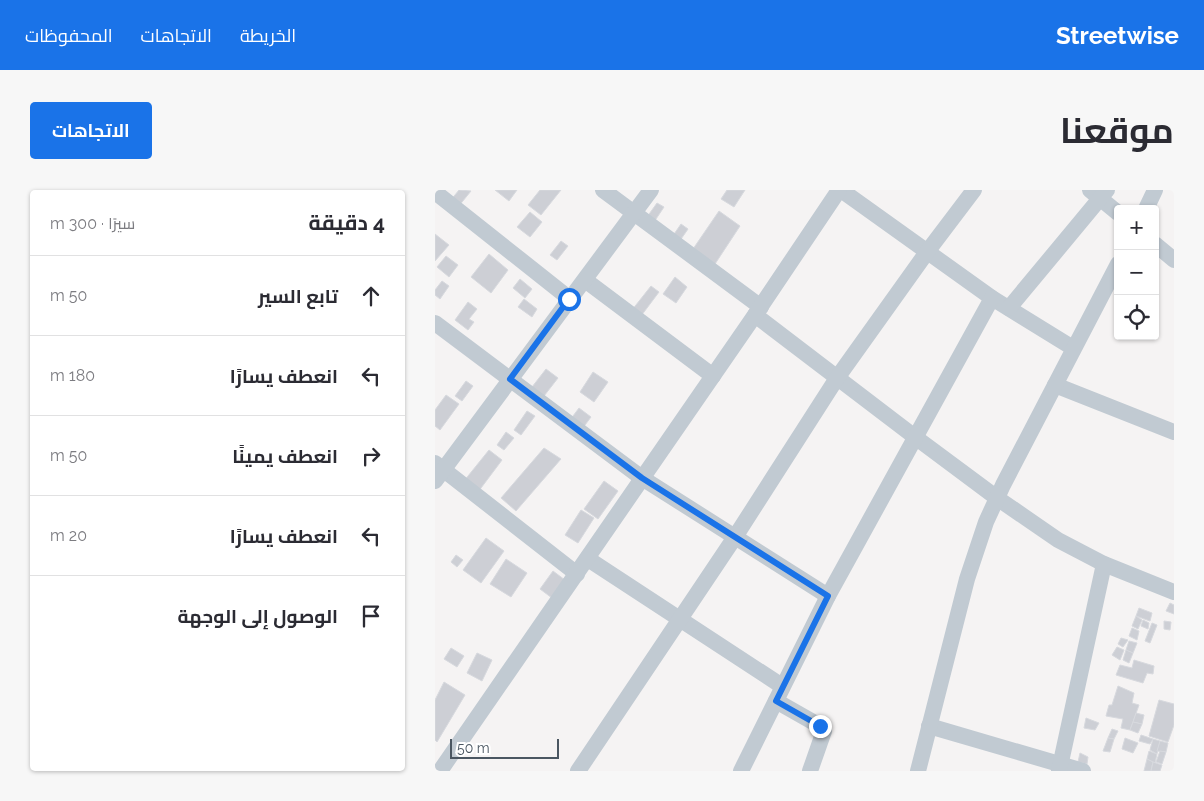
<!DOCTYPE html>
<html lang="ar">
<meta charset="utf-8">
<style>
:root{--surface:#fff;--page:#f7f7f7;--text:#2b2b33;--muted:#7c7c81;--line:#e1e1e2;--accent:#1a73e8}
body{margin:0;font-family:Raleway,Cairo,sans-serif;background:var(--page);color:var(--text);direction:rtl}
.controls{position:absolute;right:15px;top:15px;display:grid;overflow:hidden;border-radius:5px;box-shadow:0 1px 4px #0004}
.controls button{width:45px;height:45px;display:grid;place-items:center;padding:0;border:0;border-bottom:1px solid var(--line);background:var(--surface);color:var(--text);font:25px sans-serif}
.scale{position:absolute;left:15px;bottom:12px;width:109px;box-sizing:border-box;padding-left:5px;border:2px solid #4a5661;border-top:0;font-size:14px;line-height:18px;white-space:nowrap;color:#4a5661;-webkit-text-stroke:4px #fff;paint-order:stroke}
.stop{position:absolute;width:15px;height:15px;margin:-11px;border:4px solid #1a73e8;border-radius:50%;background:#fff}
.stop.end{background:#1a73e8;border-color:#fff;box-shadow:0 1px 5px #0008}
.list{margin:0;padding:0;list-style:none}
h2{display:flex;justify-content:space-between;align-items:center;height:65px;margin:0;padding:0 20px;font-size:21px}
h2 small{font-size:16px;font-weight:400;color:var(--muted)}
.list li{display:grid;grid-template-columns:32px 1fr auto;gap:15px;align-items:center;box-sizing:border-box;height:80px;padding:0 20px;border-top:1px solid var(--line)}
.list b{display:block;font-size:19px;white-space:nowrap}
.list em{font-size:16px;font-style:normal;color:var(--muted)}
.icon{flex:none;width:28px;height:28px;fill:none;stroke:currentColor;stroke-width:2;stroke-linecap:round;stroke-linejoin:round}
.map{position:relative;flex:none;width:739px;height:581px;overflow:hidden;direction:ltr;border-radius:5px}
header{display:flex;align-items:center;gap:30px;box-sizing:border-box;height:70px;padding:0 25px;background:var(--accent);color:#fff}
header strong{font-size:24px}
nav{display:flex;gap:28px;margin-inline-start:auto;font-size:18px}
.intro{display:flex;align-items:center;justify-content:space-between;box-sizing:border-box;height:120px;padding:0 30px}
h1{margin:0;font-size:35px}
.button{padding:12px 22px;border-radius:5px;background:var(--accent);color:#fff;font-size:18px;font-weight:700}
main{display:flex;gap:30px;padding:0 30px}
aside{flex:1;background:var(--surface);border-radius:5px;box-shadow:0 1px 4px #0004}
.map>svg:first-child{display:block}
.building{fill:#cdcfd5;stroke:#d7d9de}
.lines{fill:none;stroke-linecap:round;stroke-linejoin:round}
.street{stroke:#c1cad2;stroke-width:16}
.route{stroke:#1a73e8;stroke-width:6}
</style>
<header>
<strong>Streetwise</strong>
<nav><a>الخريطة</a><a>الاتجاهات</a><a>المحفوظات</a></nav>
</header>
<div class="intro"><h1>موقعنا</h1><a class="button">الاتجاهات</a></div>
<main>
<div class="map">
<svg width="739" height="581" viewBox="0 0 739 581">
<rect width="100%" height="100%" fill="#f5f3f3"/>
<g class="building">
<path d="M24 0 36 1 23 17 15 11Z"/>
<path d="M60 0H82L74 11Z"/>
<path d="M105 0H126L106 25 93 15Z"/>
<path d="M292 0H310L299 17 286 9Z"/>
<path d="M222 13 229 17 219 32 212 27Z"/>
<path d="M284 21 305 36 280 74 258 59Z"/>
<path d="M95 22 107 32 95 47 82 37Z"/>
<path d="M246 34 253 39 244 52 237 47Z"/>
<path d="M0 44 14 55 0 71Z"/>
<path d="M126 51 133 56 122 70 115 65Z"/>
<path d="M54 64 73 80 56 103 36 87Z"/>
<path d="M11 66 23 75 14 87 2 77Z"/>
<path d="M240 87 252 97 241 113 228 104Z"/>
<path d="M85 89 97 99 90 108 78 98Z"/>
<path d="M7 91 14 96 5 109 0 105V100Z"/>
<path d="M216 96 224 102 206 126 197 120Z"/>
<path d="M89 109 102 119 97 127 83 117Z"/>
<path d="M33 112 42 119 34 129 39 132 33 140 20 130Z"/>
<path d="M111 179 123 188 109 206 97 197Z"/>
<path d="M158 182 173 192 159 212 145 202Z"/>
<path d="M31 191 38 196 27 211 20 206Z"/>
<path d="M11 205 24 214 5 240 0 236V220Z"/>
<path d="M144 218 156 227 147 239 135 230Z"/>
<path d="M92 221 100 226 86 245 79 240Z"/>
<path d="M71 242 79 248 69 260 62 255Z"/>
<path d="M109 258 126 269 81 321 66 308Z"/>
<path d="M54 260 67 270 43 302 29 291Z"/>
<path d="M169 291 183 301 163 329 149 319Z"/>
<path d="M146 320 159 328 143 353 130 345Z"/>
<path d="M51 348 69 361 46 393 28 380Z"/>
<path d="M21 365 28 370 22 377 16 372Z"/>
<path d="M71 369 92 383 76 407 55 394Z"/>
<path d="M118 381 130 390 117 408 105 399Z"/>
<path d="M735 413 739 415V424L731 421Z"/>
<path d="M704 418 717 423 715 431 701 426Z"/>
<path d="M701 426 707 430 703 439 697 436Z"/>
<path d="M708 430 714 433 713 439 706 436Z"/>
<path d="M729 431 736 432 735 440 729 439Z"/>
<path d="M717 433 722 435 715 453 710 451Z"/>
<path d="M697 438 704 441 702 450 694 446Z"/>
<path d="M686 448 693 450 688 457 683 454Z"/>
<path d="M694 451 702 453 698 463 691 460Z"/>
<path d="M682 457 689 460 685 470 677 465Z"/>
<path d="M16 458 29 466 22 477 9 469Z"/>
<path d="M691 460 698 463 694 473 688 470Z"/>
<path d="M42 463 57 470 47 491 32 483Z"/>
<path d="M699 470 719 476 718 484 712 483 708 493 681 485 685 475 697 478Z"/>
<path d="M9 492 30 505 2 552 0 550V510Z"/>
<path d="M683 496 699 503 697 513 704 515 695 540 686 538 688 529 671 526 674 515H677Z"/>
<path d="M724 510 739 514V535L733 552 714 546Z"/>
<path d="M701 523 709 525 707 534 698 532Z"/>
<path d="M651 528 664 533 660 540 649 538Z"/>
<path d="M698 532 707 534 703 543 695 540Z"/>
<path d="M677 539 683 541 679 549 673 548Z"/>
<path d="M706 545 718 549 715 554 704 551Z"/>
<path d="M673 548 679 549 675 562 668 561Z"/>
<path d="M690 548 703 553 698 563 687 559Z"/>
<path d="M718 549 725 551 722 564 715 560Z"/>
<path d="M725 551 733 553 731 562 722 561Z"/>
<path d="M714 561 722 564 720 573 712 569Z"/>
<path d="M725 561 731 562 727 574 721 572Z"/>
<path d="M645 563 653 567 652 574 643 572Z"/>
<path d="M712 569 718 572 716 581H709Z"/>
<path d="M718 572 727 575 725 581H716Z"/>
</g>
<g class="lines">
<g class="street">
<path d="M168 0 326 117"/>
<path d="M406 0 557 108 638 158"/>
<path d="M655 0 683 23"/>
<path d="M0 2 135 109"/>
<path d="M711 19 720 0"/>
<path d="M720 54 739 70"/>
<path d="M150 90 278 186"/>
<path d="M574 118 672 0"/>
<path d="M320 125 480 247 562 308 623 350 669 374 739 402"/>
<path d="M0 133 207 288 393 406"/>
<path d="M620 195 739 242"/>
<path d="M0 273 142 384"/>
<path d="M0 291 216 0"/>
<path d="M153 369 347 496"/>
<path d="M341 511 385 536 389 541 375 581"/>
<path d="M494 536 648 581"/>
<path d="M5 581 320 125 404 0"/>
<path d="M143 581 300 347 402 188 492 62 539 0"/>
<path d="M306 581 393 406 557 108"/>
<path d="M483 581 532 389 551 332 568 295 683 74"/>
<path d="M624 581 669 374"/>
</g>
</g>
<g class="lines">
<path class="route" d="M134 109 75 189 207 288 393 406 341 511 385 536"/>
</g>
</svg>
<div class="controls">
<button>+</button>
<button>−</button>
<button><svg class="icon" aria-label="locate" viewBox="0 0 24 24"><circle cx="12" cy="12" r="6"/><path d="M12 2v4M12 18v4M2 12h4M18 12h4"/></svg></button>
</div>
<div class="scale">50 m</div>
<div class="stop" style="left:134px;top:109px"></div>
<div class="stop end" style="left:385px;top:536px"></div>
</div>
<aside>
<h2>4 دقيقة<small>سيرًا · 300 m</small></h2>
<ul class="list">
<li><svg class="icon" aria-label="ahead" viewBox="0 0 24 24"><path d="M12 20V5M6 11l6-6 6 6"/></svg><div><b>تابع السير</b></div><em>50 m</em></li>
<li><svg class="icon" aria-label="left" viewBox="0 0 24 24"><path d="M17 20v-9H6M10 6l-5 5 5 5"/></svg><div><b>انعطف يسارًا</b></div><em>180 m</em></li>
<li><svg class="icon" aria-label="right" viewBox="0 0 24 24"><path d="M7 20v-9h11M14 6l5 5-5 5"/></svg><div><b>انعطف يمينًا</b></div><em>50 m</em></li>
<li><svg class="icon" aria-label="left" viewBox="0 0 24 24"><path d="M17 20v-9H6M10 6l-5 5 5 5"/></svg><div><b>انعطف يسارًا</b></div><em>20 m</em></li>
<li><svg class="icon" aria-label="arrive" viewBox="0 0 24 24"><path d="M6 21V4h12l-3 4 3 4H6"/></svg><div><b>الوصول إلى الوجهة</b></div></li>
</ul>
</aside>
</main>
